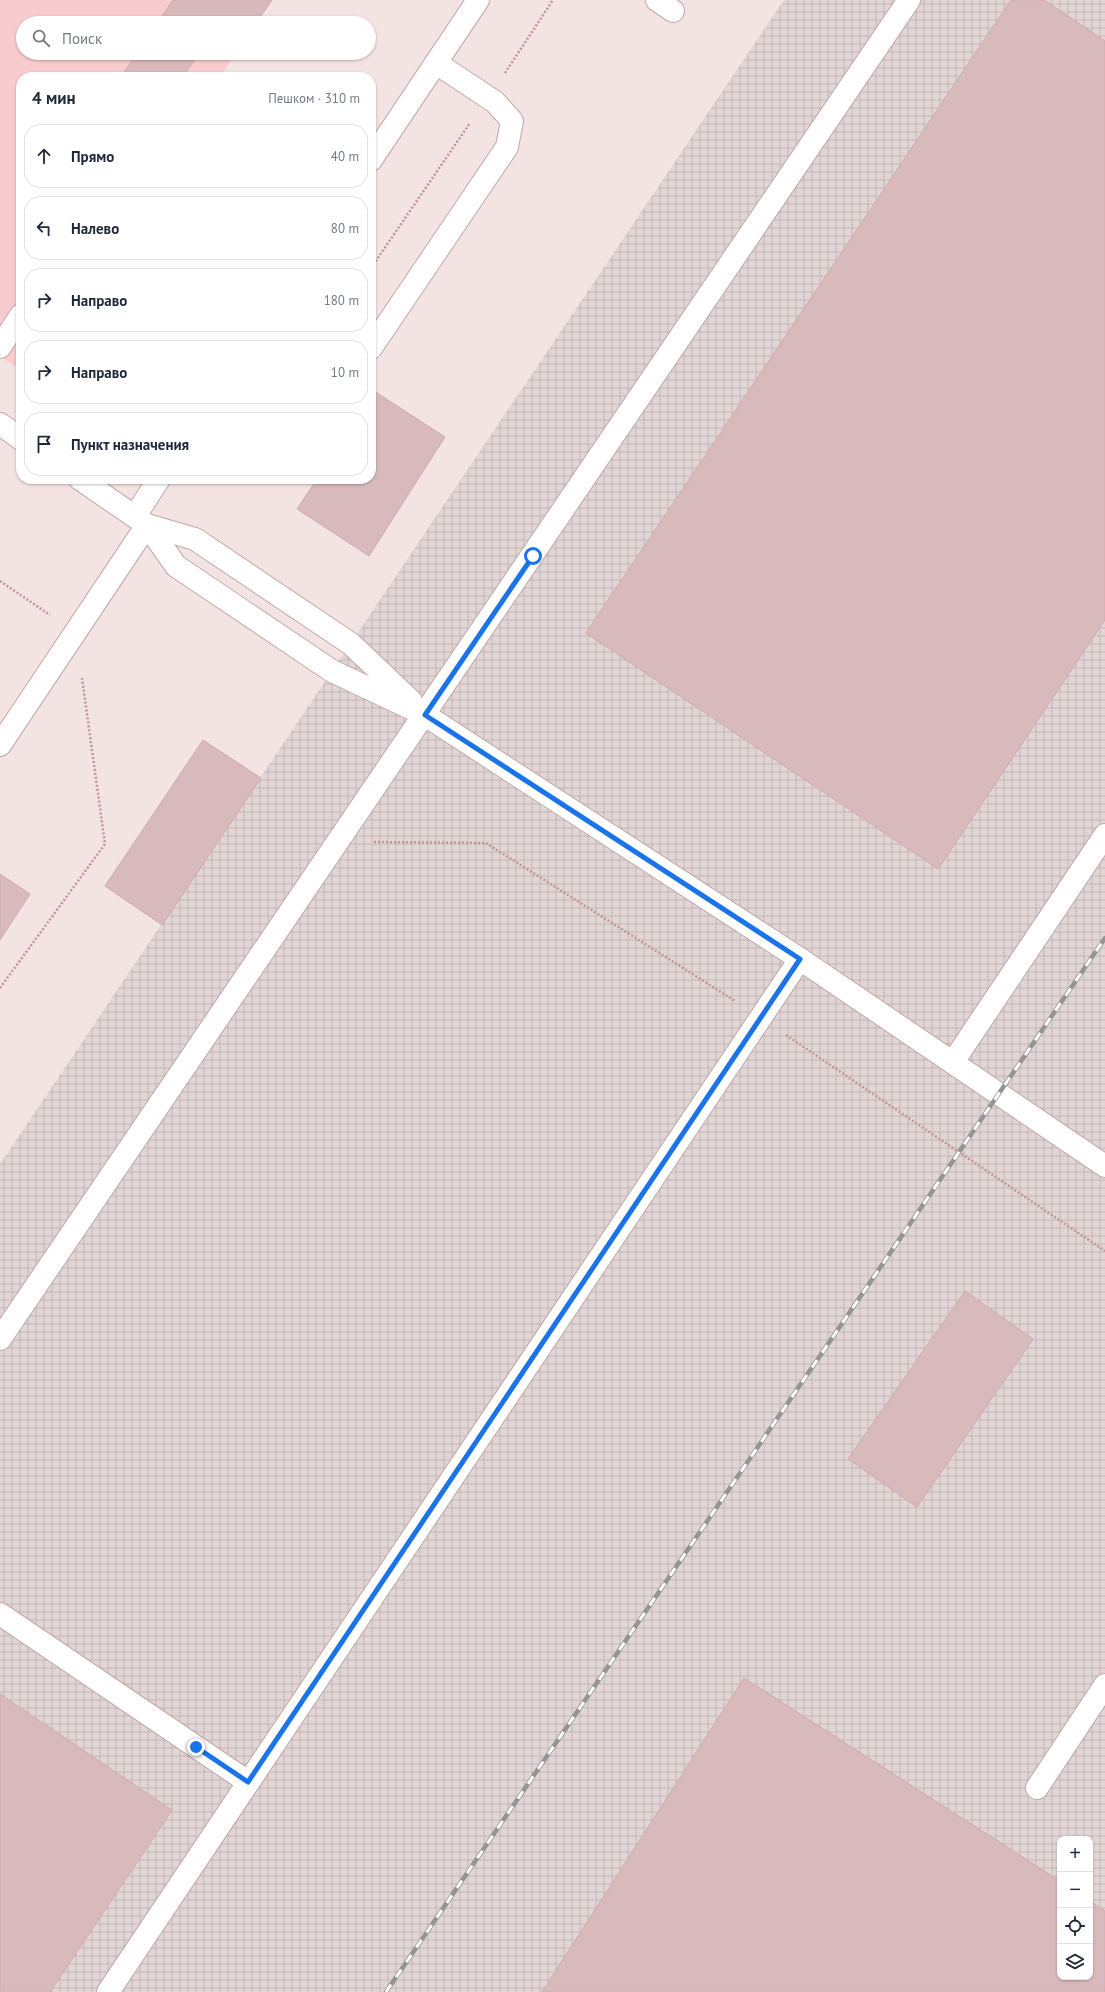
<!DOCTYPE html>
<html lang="ru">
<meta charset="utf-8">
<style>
:root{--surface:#fff;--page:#f6f6f7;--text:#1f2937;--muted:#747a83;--line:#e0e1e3}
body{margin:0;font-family:"PT Sans",sans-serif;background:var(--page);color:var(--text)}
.controls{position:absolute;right:12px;bottom:12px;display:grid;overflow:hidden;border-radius:8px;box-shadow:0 1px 3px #0004}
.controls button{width:36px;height:36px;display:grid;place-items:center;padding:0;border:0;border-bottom:1px solid var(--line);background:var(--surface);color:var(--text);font:20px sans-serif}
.stop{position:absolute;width:12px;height:12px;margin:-9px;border:3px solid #1a73e8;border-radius:50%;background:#fff}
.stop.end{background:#1a73e8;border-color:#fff;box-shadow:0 1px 4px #0008}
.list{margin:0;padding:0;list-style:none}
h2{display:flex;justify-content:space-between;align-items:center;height:52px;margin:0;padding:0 16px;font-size:17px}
h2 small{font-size:13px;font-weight:400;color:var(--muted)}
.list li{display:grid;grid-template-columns:26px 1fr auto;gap:12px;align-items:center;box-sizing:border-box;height:64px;margin:0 8px 8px;padding:0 8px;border:1px solid var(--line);border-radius:16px}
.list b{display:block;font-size:15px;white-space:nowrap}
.list em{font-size:13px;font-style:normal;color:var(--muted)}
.icon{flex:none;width:22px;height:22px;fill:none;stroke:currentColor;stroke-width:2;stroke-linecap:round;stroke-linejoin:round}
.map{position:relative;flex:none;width:1105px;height:1992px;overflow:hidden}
.search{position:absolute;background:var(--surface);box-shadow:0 1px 3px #0004;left:16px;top:16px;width:360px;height:44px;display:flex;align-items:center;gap:10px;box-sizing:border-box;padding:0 14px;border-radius:22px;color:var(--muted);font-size:15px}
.panel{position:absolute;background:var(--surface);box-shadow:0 1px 3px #0004;left:16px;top:72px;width:360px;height:412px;border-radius:16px}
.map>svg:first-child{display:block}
.commercial{fill:#f8cbce}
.industrial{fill:url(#industrial-grid);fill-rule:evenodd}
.building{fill:#d9babc;stroke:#d1aaab}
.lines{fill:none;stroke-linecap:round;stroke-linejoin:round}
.minor-casing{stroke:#c3a8a8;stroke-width:24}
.path{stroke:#c39495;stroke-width:2.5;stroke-dasharray:2 2;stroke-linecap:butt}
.minor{stroke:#fff;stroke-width:22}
.rail-casing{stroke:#949494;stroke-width:4.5}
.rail{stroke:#fff;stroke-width:3;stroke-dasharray:9;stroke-linecap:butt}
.route{stroke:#1a73e8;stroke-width:5}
</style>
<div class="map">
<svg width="1105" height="1992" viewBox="0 0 1105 1992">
<defs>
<pattern id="industrial-grid" width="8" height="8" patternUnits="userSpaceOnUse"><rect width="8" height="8" fill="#e2d5d6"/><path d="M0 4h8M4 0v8" fill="none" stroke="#c3b7b8"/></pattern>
</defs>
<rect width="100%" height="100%" fill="#f3e4e3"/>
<path class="commercial" d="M0 0H272L256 23H23V53H236L220 77H21V371L0 356Z"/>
<path class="industrial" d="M784 0H1105V1992H0V1164ZM1060 1839H1090V1977H1060Z"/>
<g class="building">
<path d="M173 0H272L256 23 221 22 220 23H157Z"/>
<path d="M1011 0H1044L1105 41V620L938 869 586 633Z"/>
<path d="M137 53H199L183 77H121Z"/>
<path d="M374 391 445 437 369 556 297 509 317 479H371V396Z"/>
<path d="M203 740 261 778 162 925 105 886Z"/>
<path d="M0 874 30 894 0 940Z"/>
<path d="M965 1291 1033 1339 917 1507 848 1459Z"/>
<path d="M744 1678 1060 1881V1977H1090V1901L1105 1911V1992H542Z"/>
<path d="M0 1694 172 1810 50 1992H0Z"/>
</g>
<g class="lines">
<g class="minor-casing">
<g id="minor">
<path d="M657 0 673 11"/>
<path d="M371 160 478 0"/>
<path d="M0 347 21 315"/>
<path d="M371 348 507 147 512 121 495 102 436 63"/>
<path d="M0 424 21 439"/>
<path d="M80 479 147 525 195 539 351 644 411 701"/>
<path d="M135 516 159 479"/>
<path d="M147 525 176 566 332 671 425 715 800 959 1105 1166"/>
<path d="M0 745 147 525"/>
<path d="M953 1062 1105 835"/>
<path d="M0 1339 909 0"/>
<path d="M0 1614 248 1782"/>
<path d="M1037 1788 1105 1685"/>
<path d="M108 1992 800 959"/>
</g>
</g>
<g class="path">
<path d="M505 73 553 0"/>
<path d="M371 268 470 123"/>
<path d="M0 581 50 615"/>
<path d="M374 842 486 843 735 1001"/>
<path d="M0 988 105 844 82 678"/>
<path d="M786 1035 1105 1251"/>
</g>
<use href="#minor" class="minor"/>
<g class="rail-casing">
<path id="rail" d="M386 1992 1105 938"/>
</g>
<use href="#rail" class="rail"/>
</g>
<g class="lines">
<path class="route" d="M196 1747 248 1782 800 959 425 715 533 556"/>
</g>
</svg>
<div class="controls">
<button>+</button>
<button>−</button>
<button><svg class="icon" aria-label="locate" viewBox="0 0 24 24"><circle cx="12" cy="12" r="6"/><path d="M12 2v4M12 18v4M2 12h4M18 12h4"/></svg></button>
<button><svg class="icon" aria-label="layers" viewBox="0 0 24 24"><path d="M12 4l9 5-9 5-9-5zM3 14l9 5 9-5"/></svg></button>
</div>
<div class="stop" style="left:533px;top:556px"></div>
<div class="stop end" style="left:196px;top:1747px"></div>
<div class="search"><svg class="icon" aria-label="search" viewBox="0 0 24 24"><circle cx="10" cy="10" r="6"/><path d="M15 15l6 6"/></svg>Поиск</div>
<section class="panel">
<h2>4 мин<small>Пешком · 310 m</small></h2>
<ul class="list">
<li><svg class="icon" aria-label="ahead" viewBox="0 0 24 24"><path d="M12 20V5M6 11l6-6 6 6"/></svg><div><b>Прямо</b></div><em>40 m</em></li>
<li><svg class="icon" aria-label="left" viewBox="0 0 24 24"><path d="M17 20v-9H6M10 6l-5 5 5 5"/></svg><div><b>Налево</b></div><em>80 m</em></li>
<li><svg class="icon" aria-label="right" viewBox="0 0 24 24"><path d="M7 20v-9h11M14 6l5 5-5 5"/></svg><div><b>Направо</b></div><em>180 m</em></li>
<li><svg class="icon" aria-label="right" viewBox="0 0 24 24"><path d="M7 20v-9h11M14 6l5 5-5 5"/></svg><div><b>Направо</b></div><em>10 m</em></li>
<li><svg class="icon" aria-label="arrive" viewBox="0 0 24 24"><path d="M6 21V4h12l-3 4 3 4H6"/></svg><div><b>Пункт назначения</b></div></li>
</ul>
</section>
</div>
